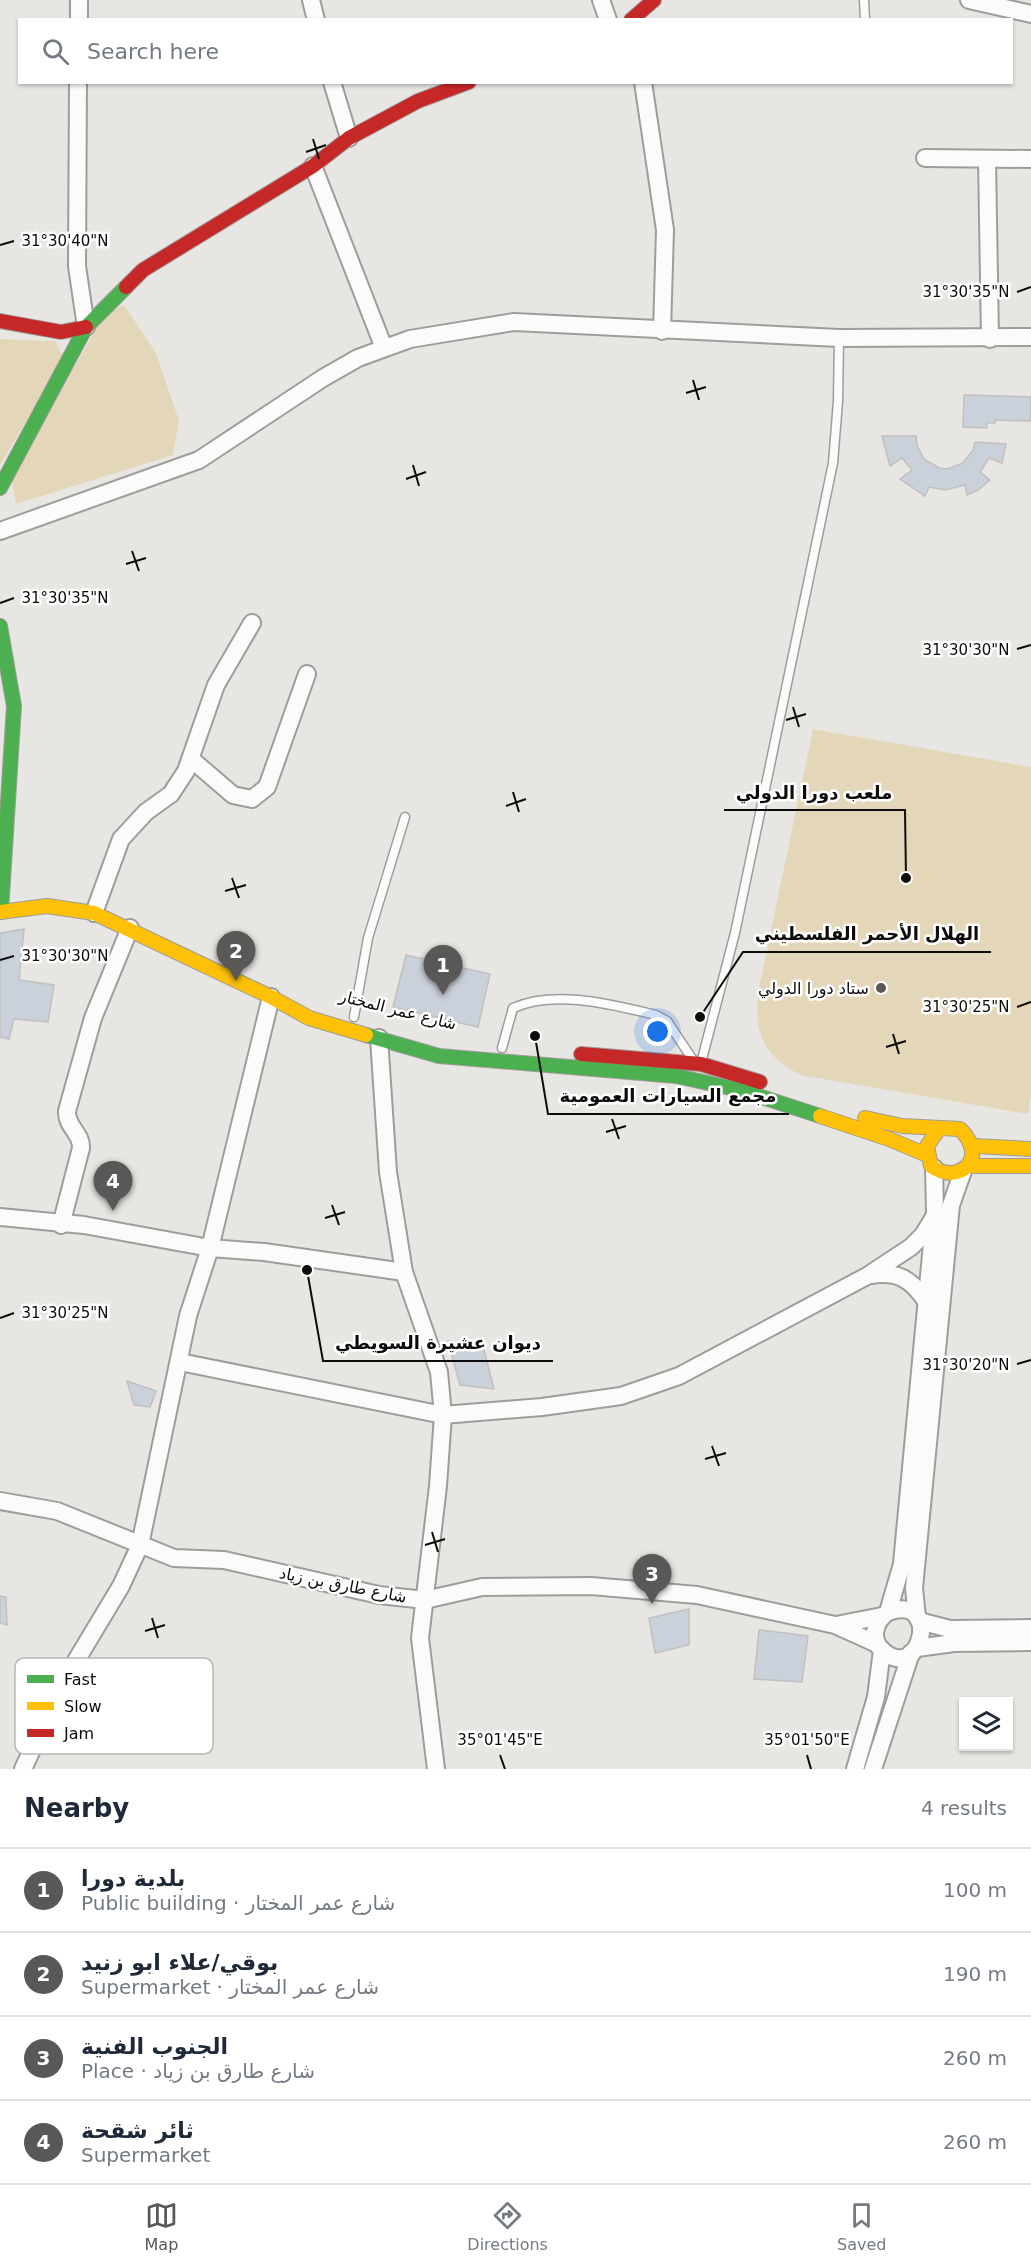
<!DOCTYPE html>
<meta charset="utf-8">
<style>
:root{--surface:#fff;--page:#f2f2f3;--text:#1f2937;--muted:#747a83;--line:#e0e1e3;--accent:#5a5856}
body{margin:0;font-family:"DejaVu Sans","Noto Naskh Arabic",sans-serif;background:var(--page);color:var(--text)}
.controls{position:absolute;right:18px;bottom:18px;display:grid;overflow:hidden;border-radius:0px;box-shadow:0 2px 4px #0004}
.controls button{width:54px;height:54px;display:grid;place-items:center;padding:0;border:0;border-bottom:2px solid var(--line);background:var(--surface);color:var(--text);font:30px sans-serif}
.you{position:absolute;left:658px;top:1032px;width:21px;height:21px;margin:-15px;border:4px solid #fff;border-radius:50%;background:#1a73e8;box-shadow:0 0 0 9px #1a73e833}
.badge{display:grid;place-items:center;width:39px;height:39px;border-radius:50%;background:var(--accent);color:#fff;font-size:20px;font-weight:700}
.pin{position:absolute;translate:-50% -50px;filter:drop-shadow(0 2px 3px #0008)}
.pin::after{content:'';position:absolute;top:32px;width:21px;height:18px;background:inherit;clip-path:polygon(0 0,100% 0,50% 100%)}
.list{margin:0;padding:0;list-style:none}
h2{display:flex;justify-content:space-between;align-items:center;height:78px;margin:0;padding:0 24px;font-size:26px}
h2 small{font-size:20px;font-weight:400;color:var(--muted)}
.list li{display:grid;grid-template-columns:39px 1fr auto;gap:18px;align-items:center;box-sizing:border-box;height:84px;padding:0 24px;border-top:2px solid var(--line)}
.list b{display:block;font-size:22px;white-space:nowrap}
.list p{margin:0;font-size:20px;white-space:nowrap;color:var(--muted)}
.list em{font-size:20px;font-style:normal;color:var(--muted)}
.icon{flex:none;width:33px;height:33px;fill:none;stroke:currentColor;stroke-width:2;stroke-linecap:round;stroke-linejoin:round}
.map{position:relative;flex:none;width:1031px;height:1769px;overflow:hidden}
.search{position:absolute;background:var(--surface);box-shadow:0 2px 4px #0004;left:18px;right:18px;top:18px;height:66px;display:flex;align-items:center;gap:15px;box-sizing:border-box;padding:0 21px;border-radius:0px;color:var(--muted);font-size:22px}
.sheet{height:414px;background:var(--surface)}
nav{display:flex;justify-content:space-around;align-items:center;box-sizing:border-box;height:84px;border-top:2px solid var(--line);background:var(--surface);font-size:16px;color:var(--muted)}
nav a{display:grid;justify-items:center;gap:3px}
nav .on{color:var(--accent)}
.map>svg:first-child{display:block}
.green{fill:#e4d7b9}
.building{fill:#cbd1db;stroke:#c0c0c0;stroke-width:1.5}
.lines{fill:none;stroke-linecap:round;stroke-linejoin:round}
.lane-casing{stroke:#9e9d9a;stroke-width:11}
.street-casing{stroke:#9e9d9a;stroke-width:20}
.fast-casing{stroke:#9e9d9a;stroke-width:16}
.slow-casing{stroke:#9e9d9a;stroke-width:16}
.jam-casing{stroke:#9e9d9a;stroke-width:16}
.lane{stroke:#fcfbfb;stroke-width:8}
.street{stroke:#fcfbfb;stroke-width:16}
.fast{stroke:#4caf50;stroke-width:14}
.slow{stroke:#ffc107;stroke-width:14}
.jam{stroke:#c62828;stroke-width:14}
.ticks{fill:none;stroke:#0d0c0a;stroke-width:2}
.poi-dot{fill:#5a5856;stroke:#fff;stroke-width:2}
.labels{text-anchor:middle;dominant-baseline:central;stroke-width:5;stroke-linejoin:round;paint-order:stroke}
.poi-label{font-size:16px;fill:#0d0c0a;stroke:#fff;text-anchor:end}
.street-label{font-size:16px;fill:#0d0c0a;stroke:#fff}
.key{fill:#fff;stroke:#b6b6b6;stroke-width:1.5}
.key-label{font-size:16px;fill:#0d0c0a}
.ticks-label{font-size:15px;text-anchor:middle;fill:#0d0c0a;stroke:#fff;stroke-width:5;stroke-linejoin:round;paint-order:stroke}
.leader{fill:none;stroke:#0d0c0a;stroke-width:2}
.callout-dot{fill:#0d0c0a;stroke:#fff;stroke-width:2}
.callout-label{font-size:18px;text-anchor:middle;font-weight:bold;fill:#0d0c0a;stroke:#fff;stroke-width:5;stroke-linejoin:round;paint-order:stroke}
</style>
<div class="map">
<svg width="1031" height="1769" viewBox="0 0 1031 1769">
<rect width="100%" height="100%" fill="#e8e6e3"/>
<g class="green">
<path d="M124 305 156 353 179 421 173 455 16 504 11 475 105 314Z"/>
<path d="M0 339 55 341 64 358 0 465Z"/>
<path d="M813 729 1031 767V1096L1028 1114 800 1075C761 1054 753 1031 759 988Z"/>
</g>
<g class="building">
<path d="M964 395 1031 397V421L995 420V423H987V428L963 427Z"/>
<path d="M882 436H916L917 445 924 459 939 468 947 469 963 463 973 450 975 442 1006 444 1002 463 989 458 980 472 990 480 978 490 967 495 965 485 945 490 929 487 925 496 900 479 912 470 902 458 890 466Z"/>
<path d="M24 929 19 980 54 985 48 1022 14 1019 9 1039 0 1037V933Z"/>
<path d="M406 955 490 974 478 1027 393 1007Z"/>
<path d="M448 1341 483 1346 494 1389 460 1385Z"/>
<path d="M127 1381 156 1391 150 1407 134 1405Z"/>
<path d="M0 1596 6 1597 7 1625 0 1623Z"/>
<path d="M689 1609V1645L655 1653 649 1618Z"/>
<path d="M759 1630 808 1636 802 1682 754 1679Z"/>
</g>
<g class="lines">
<g class="lane-casing">
<g id="lane">
<path d="M864 0 865 20"/>
<path d="M354 1017 368 938 405 817"/>
<path d="M502 1048 513 1008C555 989 613 1005 656 1015L667 1021 693 1060"/>
<path d="M701 1063 735 933 833 463 838 401 839 338"/>
</g>
</g>
<g class="street-casing">
<g id="street">
<path d="M311 0 316 20"/>
<path d="M601 0 608 20"/>
<path d="M969 0 1031 14"/>
<path d="M79 20V0"/>
<path d="M78 82 77 266 86 327"/>
<path d="M332 82 349 138"/>
<path d="M643 82 665 230 662 331"/>
<path d="M925 158 1031 159"/>
<path d="M987 159 990 339"/>
<path d="M313 166 384 348"/>
<path d="M0 531 199 460 323 378 358 358 410 339 514 322 839 338 1031 337"/>
<path d="M191 759 233 795 252 799 267 787 307 674"/>
<path d="M94 913 121 839 146 812 171 794 186 771 216 685 252 623"/>
<path d="M379 1038 388 1172 404 1272 439 1372 443 1415 438 1486 420 1638 436 1769"/>
<path d="M0 1217 84 1225 210 1248 264 1252 404 1272"/>
<path d="M61 1225 81 1148C82 1133 66 1127 67 1111L93 1018 130 928"/>
<path d="M871 1275C898 1271 911 1279 926 1301"/>
<path d="M180 1362 443 1415 542 1407 621 1396 679 1376 867 1276 911 1247 923 1235 934 1217"/>
<path d="M0 1501 57 1511 174 1558 224 1560 379 1595 425 1600 482 1587 591 1586 697 1595 835 1625 877 1644"/>
<path d="M888 1612C943 1593 921 1684 883 1651 869 1639 875 1621 888 1612L902 1564 935 1212 934 1168"/>
<path d="M917 1617 914 1588 951 1205 963 1171"/>
<path d="M919 1621 950 1629 1031 1628"/>
<path d="M836 1625 882 1616"/>
<path d="M917 1648 954 1643 1031 1642"/>
<path d="M23 1769 65 1679 121 1586 140 1545 188 1316 210 1248 271 997"/>
<path d="M855 1769 876 1697 882 1650"/>
<path d="M873 1769 911 1653"/>
</g>
</g>
<g class="fast-casing">
<g id="fast">
<path d="M0 488 86 327 126 287"/>
<path d="M0 626 14 706 1 912"/>
<path d="M366 1035 439 1056 676 1076 740 1090 820 1116"/>
</g>
</g>
<g class="slow-casing">
<g id="slow">
<path d="M0 912 47 906 94 913 271 997 309 1018 366 1035"/>
<path d="M820 1116 889 1139 927 1155"/>
<path d="M865 1118 902 1126 960 1129C990 1159 958 1186 931 1166L927 1146 939 1129"/>
<path d="M974 1146 1031 1149"/>
<path d="M968 1166H1031"/>
</g>
</g>
<g class="jam-casing">
<g id="jam">
<path d="M631 20 654 0"/>
<path d="M126 287 143 270 313 166 349 138 418 101 469 82"/>
<path d="M0 321 61 332 86 327"/>
<path d="M581 1054 701 1064 760 1082"/>
</g>
</g>
<use href="#lane" class="lane"/>
<use href="#street" class="street"/>
<use href="#fast" class="fast"/>
<use href="#slow" class="slow"/>
<use href="#jam" class="jam"/>
</g>
<path class="ticks" d="M313 139 319 159M306 152 326 145M0 245 14 241M1017 292 1031 287M693 380 699 400M686 393 706 387M413 465 419 486M406 479 426 472M132 551 139 571M126 564 146 558M0 603 14 598M1017 649 1031 645M793 707 799 727M786 720 806 714M513 792 519 812M506 806 526 799M232 878 239 898M225 891 246 885M0 960 14 956M1017 1007 1031 1002M893 1034 899 1054M886 1047 906 1041M612 1119 619 1139M606 1132 626 1126M332 1205 339 1225M325 1218 345 1212M0 1318 14 1313M1017 1364 1031 1360M712 1446 719 1466M705 1459 726 1453M432 1532 438 1552M425 1545 445 1539M152 1618 158 1638M145 1631 165 1625M500 1755 505 1769M807 1755 811 1769"/>
<circle class="poi-dot" cx="881" cy="988" r="6"/>
<g class="labels">
<g class="poi-label">
<text x="869" y="988">ستاد دورا الدولي</text>
</g>
<g class="street-label">
<text transform="translate(398 1010) rotate(14)">شارع عمر المختار</text>
<text transform="translate(343 1585) rotate(11)">شارع طارق بن زياد</text>
</g>
</g>
<rect x="15" y="1658" width="198" height="96" rx="9" class="key"/>
<rect x="27" y="1675" width="27" height="8" fill="#4caf50"/>
<rect x="27" y="1702" width="27" height="8" fill="#ffc107"/>
<rect x="27" y="1729" width="27" height="8" fill="#c62828"/>
<g class="key-label">
<text x="64" y="1685">Fast</text>
<text x="64" y="1712">Slow</text>
<text x="64" y="1739">Jam</text>
</g>
<g class="ticks-label">
<text x="65" y="246">31°30'40"N</text>
<text x="966" y="297">31°30'35"N</text>
<text x="65" y="603">31°30'35"N</text>
<text x="966" y="655">31°30'30"N</text>
<text x="65" y="961">31°30'30"N</text>
<text x="966" y="1012">31°30'25"N</text>
<text x="65" y="1318">31°30'25"N</text>
<text x="966" y="1370">31°30'20"N</text>
<text x="500" y="1745">35°01'45"E</text>
<text x="807" y="1745">35°01'50"E</text>
</g>
<path class="leader" d="M906 878L905 810H724M700 1017L743 952H991M535 1036L548 1114H789M307 1270L323 1361H553"/>
<g class="callout-dot">
<circle cx="906" cy="878" r="6"/>
<circle cx="700" cy="1017" r="6"/>
<circle cx="535" cy="1036" r="6"/>
<circle cx="307" cy="1270" r="6"/>
</g>
<g class="callout-label">
<text x="814" y="799">ملعب دورا الدولي</text>
<text x="867" y="940">الهلال الأحمر الفلسطيني</text>
<text x="668" y="1102">مجمع السيارات العمومية</text>
<text x="438" y="1349">ديوان عشيرة السويطي</text>
</g>
</svg>
<div class="controls">
<button><svg class="icon" aria-label="layers" viewBox="0 0 24 24"><path d="M12 4l9 5-9 5-9-5zM3 14l9 5 9-5"/></svg></button>
</div>
<div class="you"></div>
<div class="pin badge" style="left:443px;top:995px">1</div>
<div class="pin badge" style="left:236px;top:981px">2</div>
<div class="pin badge" style="left:652px;top:1604px">3</div>
<div class="pin badge" style="left:113px;top:1211px">4</div>
<div class="search"><svg class="icon" aria-label="search" viewBox="0 0 24 24"><circle cx="10" cy="10" r="6"/><path d="M15 15l6 6"/></svg>Search here</div>
</div>
<section class="sheet">
<h2>Nearby<small>4 results</small></h2>
<ul class="list">
<li><span class="badge">1</span><div><b>بلدية دورا</b><p>Public building · شارع عمر المختار</p></div><em>100 m</em></li>
<li><span class="badge">2</span><div><b>بوقي/علاء ابو زنيد</b><p>Supermarket · شارع عمر المختار</p></div><em>190 m</em></li>
<li><span class="badge">3</span><div><b>الجنوب الفنية</b><p>Place · شارع طارق بن زياد</p></div><em>260 m</em></li>
<li><span class="badge">4</span><div><b>ثائر شقحة</b><p>Supermarket</p></div><em>260 m</em></li>
</ul>
</section>
<nav>
<a class="on"><svg class="icon" aria-label="map" viewBox="0 0 24 24"><path d="M3 6l6-2 6 2 6-2v14l-6 2-6-2-6 2zM9 4v14M15 6v14"/></svg>Map</a>
<a><svg class="icon" aria-label="directions" viewBox="0 0 24 24"><path d="M12 3l9 9-9 9-9-9zM9 14v-3h6M13 9l2 2-2 2"/></svg>Directions</a>
<a><svg class="icon" aria-label="saved" viewBox="0 0 24 24"><path d="M7 4h10v16l-5-4-5 4z"/></svg>Saved</a>
</nav>
